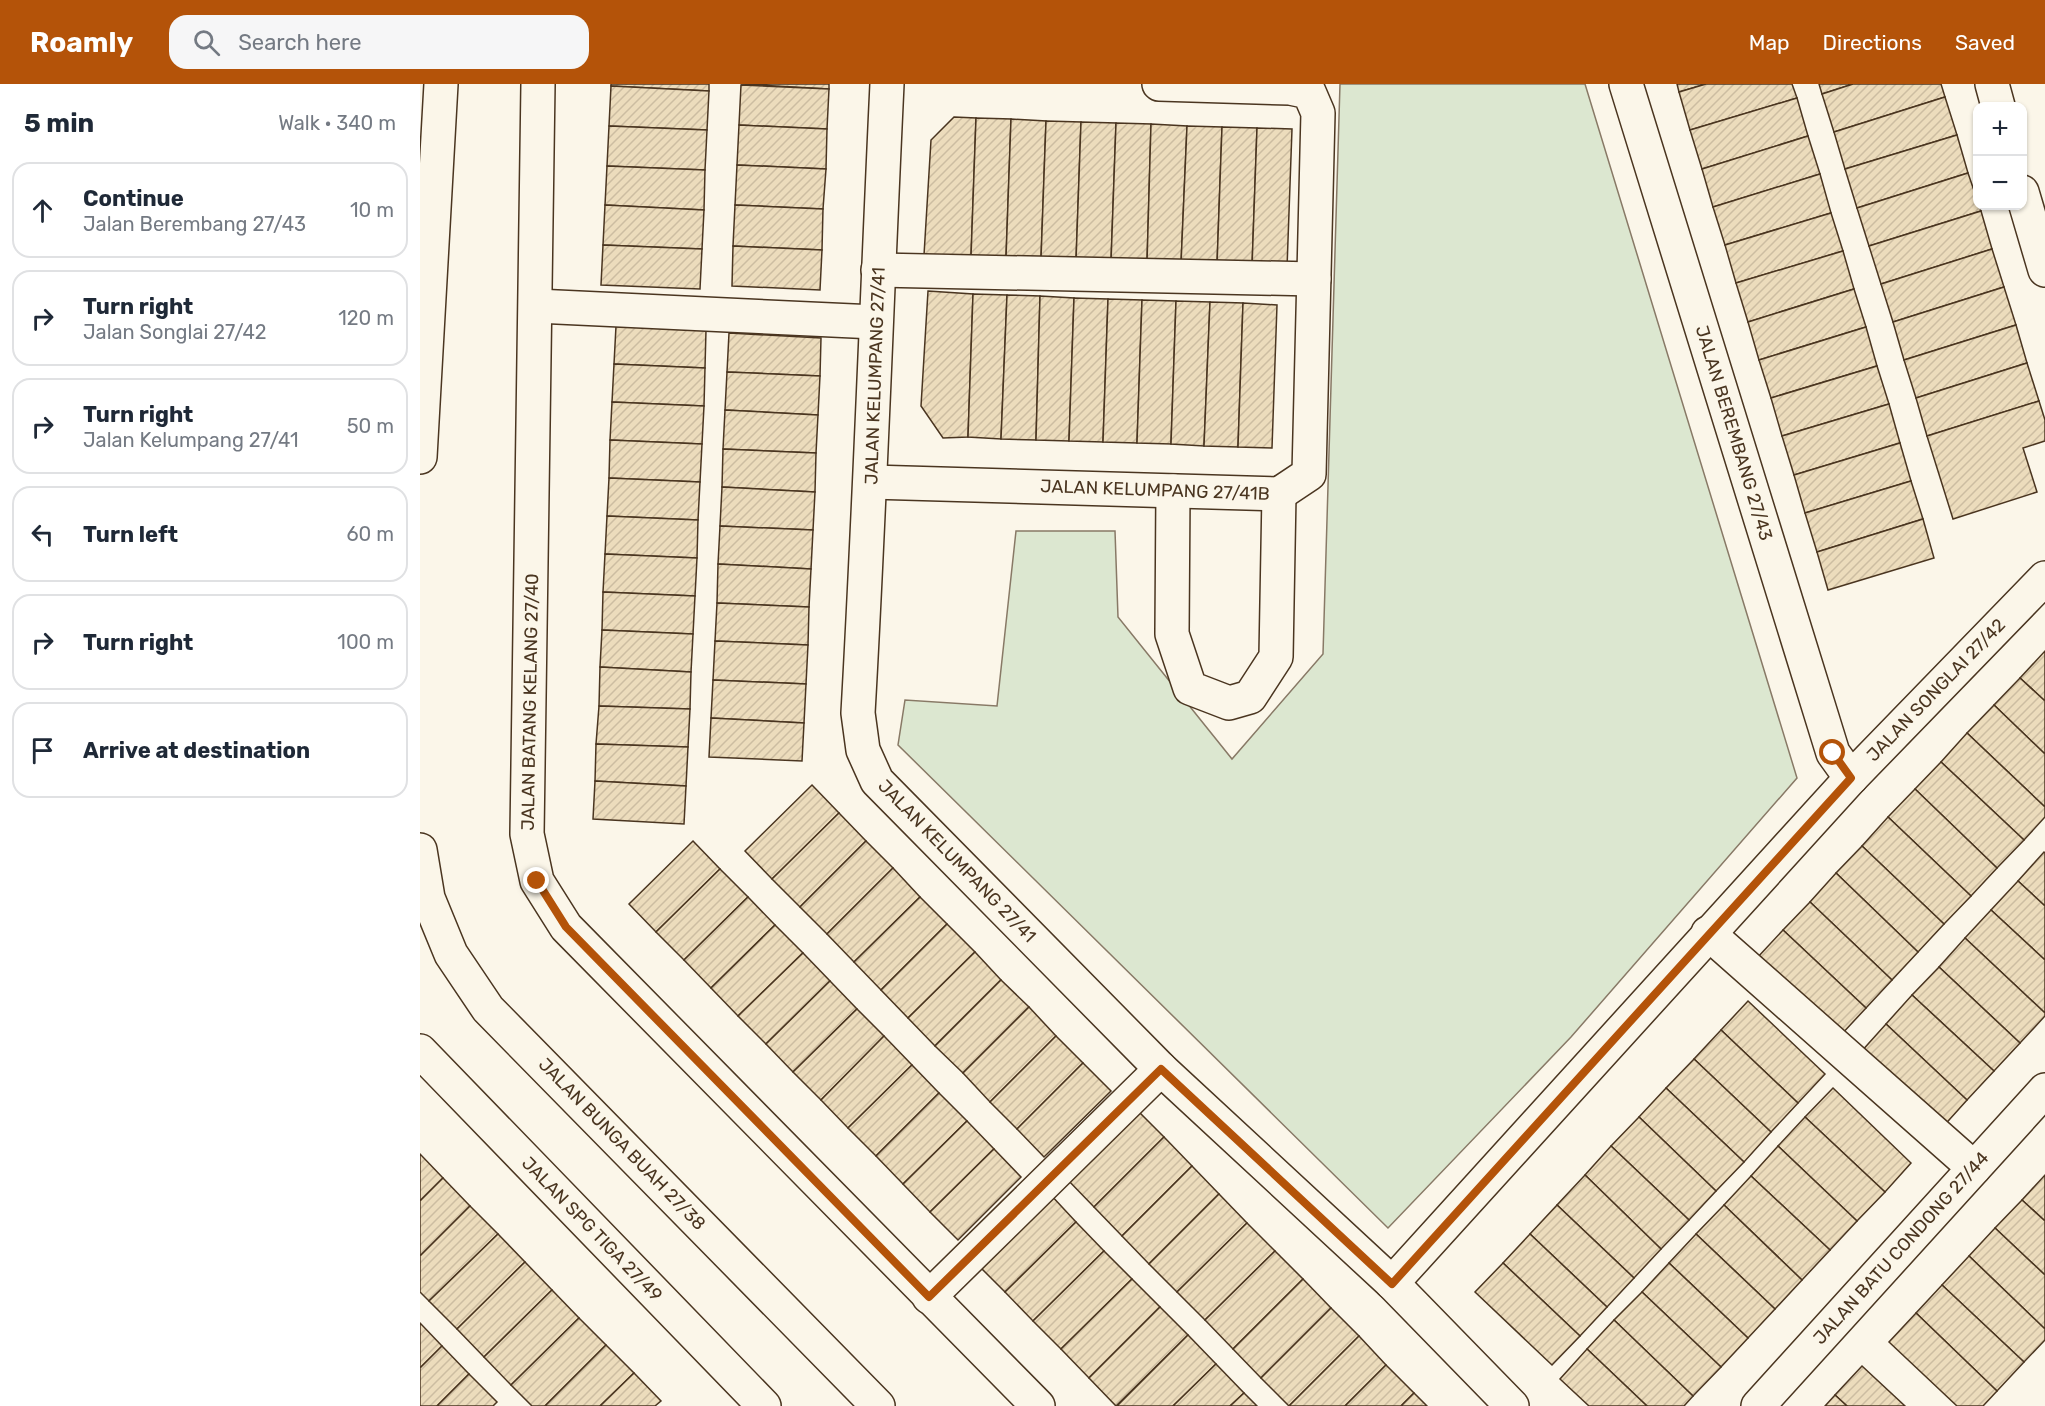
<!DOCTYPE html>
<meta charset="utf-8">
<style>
:root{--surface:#fff;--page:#f6f6f7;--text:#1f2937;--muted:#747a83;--line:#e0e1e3;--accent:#b45309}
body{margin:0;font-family:Rubik,sans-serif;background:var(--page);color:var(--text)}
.controls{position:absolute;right:18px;top:18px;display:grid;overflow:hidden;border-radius:12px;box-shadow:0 2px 4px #0004}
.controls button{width:54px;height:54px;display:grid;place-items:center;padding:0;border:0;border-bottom:2px solid var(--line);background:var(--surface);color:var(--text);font:30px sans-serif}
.stop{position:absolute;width:18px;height:18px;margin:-14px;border:4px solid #b45309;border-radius:50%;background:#fff}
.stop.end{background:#b45309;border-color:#fff;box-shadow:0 2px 6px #0008}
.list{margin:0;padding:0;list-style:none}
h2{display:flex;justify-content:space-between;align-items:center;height:78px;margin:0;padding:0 24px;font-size:26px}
h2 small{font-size:20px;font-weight:400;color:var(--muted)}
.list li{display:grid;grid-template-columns:39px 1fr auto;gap:18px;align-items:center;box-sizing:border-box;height:96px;margin:0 12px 12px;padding:0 12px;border:2px solid var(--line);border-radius:18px}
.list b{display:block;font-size:22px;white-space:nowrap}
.list p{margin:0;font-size:20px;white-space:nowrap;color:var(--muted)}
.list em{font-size:20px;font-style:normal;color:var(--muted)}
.icon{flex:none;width:33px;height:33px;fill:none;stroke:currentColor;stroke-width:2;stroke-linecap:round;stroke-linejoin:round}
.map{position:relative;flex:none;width:1625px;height:1322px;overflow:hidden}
header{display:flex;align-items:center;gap:36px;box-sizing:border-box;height:84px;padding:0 30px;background:var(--accent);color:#fff}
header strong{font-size:28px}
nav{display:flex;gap:33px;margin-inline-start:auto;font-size:21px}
.search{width:420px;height:54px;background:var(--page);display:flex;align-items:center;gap:15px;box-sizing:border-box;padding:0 21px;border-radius:18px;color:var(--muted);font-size:22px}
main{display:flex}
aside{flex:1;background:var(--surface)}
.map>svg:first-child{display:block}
.green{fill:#dce7d0;stroke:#887966;stroke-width:1.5}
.building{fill:url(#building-hatch);stroke:#4a3520;stroke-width:1.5}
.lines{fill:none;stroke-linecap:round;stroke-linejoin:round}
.minor-casing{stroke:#4a3520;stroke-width:36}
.minor{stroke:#fbf6e9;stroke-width:33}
.route{stroke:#b45309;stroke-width:8}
.labels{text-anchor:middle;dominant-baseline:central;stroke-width:4.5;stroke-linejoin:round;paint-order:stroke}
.street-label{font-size:18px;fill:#4a3520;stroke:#fbf6e9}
</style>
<header>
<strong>Roamly</strong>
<div class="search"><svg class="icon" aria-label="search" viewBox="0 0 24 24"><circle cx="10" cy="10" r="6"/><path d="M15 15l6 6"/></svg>Search here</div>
<nav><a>Map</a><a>Directions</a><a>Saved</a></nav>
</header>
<main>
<aside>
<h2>5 min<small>Walk · 340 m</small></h2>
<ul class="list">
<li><svg class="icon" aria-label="ahead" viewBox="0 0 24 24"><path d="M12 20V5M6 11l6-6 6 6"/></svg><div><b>Continue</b><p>Jalan Berembang 27/43</p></div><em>10 m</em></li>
<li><svg class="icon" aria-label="right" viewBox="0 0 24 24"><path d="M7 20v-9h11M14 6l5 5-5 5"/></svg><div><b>Turn right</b><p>Jalan Songlai 27/42</p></div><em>120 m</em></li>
<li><svg class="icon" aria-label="right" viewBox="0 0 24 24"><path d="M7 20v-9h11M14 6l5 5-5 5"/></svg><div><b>Turn right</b><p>Jalan Kelumpang 27/41</p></div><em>50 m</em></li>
<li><svg class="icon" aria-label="left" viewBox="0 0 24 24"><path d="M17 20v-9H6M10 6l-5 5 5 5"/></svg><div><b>Turn left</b></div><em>60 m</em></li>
<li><svg class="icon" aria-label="right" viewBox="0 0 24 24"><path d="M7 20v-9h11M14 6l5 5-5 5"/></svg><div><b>Turn right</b></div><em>100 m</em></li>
<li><svg class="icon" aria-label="arrive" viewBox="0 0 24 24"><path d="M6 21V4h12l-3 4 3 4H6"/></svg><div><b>Arrive at destination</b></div></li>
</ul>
</aside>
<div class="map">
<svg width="1625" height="1322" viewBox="0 0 1625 1322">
<defs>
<pattern id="building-hatch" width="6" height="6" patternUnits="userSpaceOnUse" patternTransform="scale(1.5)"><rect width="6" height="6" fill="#ecdcbc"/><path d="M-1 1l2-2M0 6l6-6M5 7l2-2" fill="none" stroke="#ccbda1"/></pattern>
</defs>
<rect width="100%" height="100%" fill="#fbf6e9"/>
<path class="green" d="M920 0H1165L1377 694 1151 953 968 1144 478 661 485 616 577 622 596 447H695L698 533 812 675 903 570Z"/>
<g class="building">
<path d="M191 0H289V7L191 2Z"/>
<path d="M321 0H409V5Z"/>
<path d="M1257 0H1286L1259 8Z"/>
<path d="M1286 0H1372L1377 14 1270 46 1259 8Z"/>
<path d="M1399 0H1433L1402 10Z"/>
<path d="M1433 0H1521L1525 13 1414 48 1402 10Z"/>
<path d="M321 1 409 5 407 45 319 41Z"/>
<path d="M191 2 289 7 287 46 189 42Z"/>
<path d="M1525 13 1537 51 1425 85 1414 48Z"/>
<path d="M1377 14 1388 52 1282 85 1270 46Z"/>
<path d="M534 33 556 34 551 173 504 171 511 56Z"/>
<path d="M556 34 591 35 586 174 551 173Z"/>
<path d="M591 35 626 37 621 175 586 174Z"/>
<path d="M626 37 661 38 656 177 621 175Z"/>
<path d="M661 38 696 39 691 178 656 177Z"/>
<path d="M696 39 731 40 727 179 691 178Z"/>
<path d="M731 40 767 42 761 180 727 179Z"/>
<path d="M319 41 407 45 406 85 317 81Z"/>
<path d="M189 42 287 46 285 86 187 82Z"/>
<path d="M767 42 802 43 797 181 761 180Z"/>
<path d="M802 43 837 44 832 183 797 181Z"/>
<path d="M837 44 872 45 867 184 832 183Z"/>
<path d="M1537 51 1548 89 1437 124 1425 85Z"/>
<path d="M1388 52 1400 90 1293 123 1282 85Z"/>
<path d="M317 81 406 85 403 125 315 121Z"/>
<path d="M187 82 285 86 284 126 185 121Z"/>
<path d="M1548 89 1561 127 1449 162 1437 124Z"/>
<path d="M1400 90 1411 129 1305 161 1293 123Z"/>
<path d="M185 121 284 126 282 165 183 161Z"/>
<path d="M315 121 403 125 402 166 313 162Z"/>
<path d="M1561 127 1572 165 1461 200 1449 162Z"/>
<path d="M1411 129 1423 167 1316 199 1305 161Z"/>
<path d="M183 161 282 165 280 205 181 201Z"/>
<path d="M313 162 402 166 400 206 312 202Z"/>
<path d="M1572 165 1584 203 1473 238 1461 200Z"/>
<path d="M1423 167 1434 205 1328 238 1316 199Z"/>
<path d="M1584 203 1596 241 1484 276 1473 238Z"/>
<path d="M1434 205 1446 243 1339 276 1328 238Z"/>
<path d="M508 207 553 210 548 353 523 354 501 322Z"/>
<path d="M553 210 587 211 581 355 548 353Z"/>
<path d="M587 211 620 212 616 356 581 355Z"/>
<path d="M620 212 654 214 649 357 616 356Z"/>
<path d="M654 214 688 215 683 358 649 357Z"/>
<path d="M688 215 722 216 717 359 683 358Z"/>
<path d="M722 216 756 217 751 360 717 359Z"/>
<path d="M756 217 790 218 784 362 751 360Z"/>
<path d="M790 218 823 219 818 363 784 362Z"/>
<path d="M823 219 857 221 852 364 818 363Z"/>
<path d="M1596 241 1607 279 1496 314 1484 276Z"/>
<path d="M196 242 286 246 285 284 194 280Z"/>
<path d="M1446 243 1457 282 1351 314 1339 276Z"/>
<path d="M309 249 401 254 400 292 307 288Z"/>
<path d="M1607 279 1619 317 1507 352 1496 314Z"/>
<path d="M194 280 285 284 284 322 192 318Z"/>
<path d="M1457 282 1469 320 1362 352 1351 314Z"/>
<path d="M307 288 400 292 398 331 305 326Z"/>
<path d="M1619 317 1625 336V357L1603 364 1617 408 1533 435 1507 352Z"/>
<path d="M192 318 284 322 282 360 190 356Z"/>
<path d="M1469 320 1480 359 1374 391 1362 352Z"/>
<path d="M305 326 398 331 396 369 303 365Z"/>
<path d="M190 356 282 360 280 398 189 394Z"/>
<path d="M1480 359 1491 397 1385 429 1374 391Z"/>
<path d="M303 365 396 369 395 408 302 403Z"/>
<path d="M189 394 280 398 278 436 187 432Z"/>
<path d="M1491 397 1503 435 1397 468 1385 429Z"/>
<path d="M302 403 395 408 393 446 300 442Z"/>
<path d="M187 432 278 436 277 474 185 470Z"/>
<path d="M1503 435 1514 474 1408 506 1397 468Z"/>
<path d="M300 442 393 446 391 485 298 480Z"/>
<path d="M185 470 277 474 275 512 183 508Z"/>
<path d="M298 480 391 485 389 523 297 519Z"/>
<path d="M183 508 275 512 273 550 182 546Z"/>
<path d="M297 519 389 523 388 561 295 557Z"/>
<path d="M182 546 273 550 271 588 180 583Z"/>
<path d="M295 557 388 561 386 600 293 596Z"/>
<path d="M1625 567V617L1600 594Z"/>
<path d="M180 583 271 588 270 625 179 622Z"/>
<path d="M1600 594 1625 617V670L1574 621Z"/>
<path d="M293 596 386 600 384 639 291 634Z"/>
<path d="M1574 621 1625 670V723L1547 649Z"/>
<path d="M179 622 270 625 268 663 176 660Z"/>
<path d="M291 634 384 639 382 677 289 673Z"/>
<path d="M1547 649 1625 723V733L1604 756 1521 678Z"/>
<path d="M176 660 268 663 266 702 175 697Z"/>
<path d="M1521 678 1604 756 1577 784 1495 705Z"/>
<path d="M175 697 266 702 264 740 173 735Z"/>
<path d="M392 701 419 729 352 795 325 767Z"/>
<path d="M1495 705 1577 784 1551 812 1468 733Z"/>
<path d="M419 729 446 757 380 823 352 795Z"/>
<path d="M1468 733 1551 812 1524 840 1442 762Z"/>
<path d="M273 757 300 785 236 848 209 820Z"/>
<path d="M446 757 473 784 407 850 380 823Z"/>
<path d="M1442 762 1524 840 1498 868 1416 789Z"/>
<path d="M1624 768 1625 769V822L1598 797Z"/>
<path d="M473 784 500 813 434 878 407 850Z"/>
<path d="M300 785 328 813 264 876 236 848Z"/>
<path d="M1416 789 1498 868 1472 896 1390 818Z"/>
<path d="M1598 797 1625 822V876L1571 826Z"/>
<path d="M328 813 355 841 291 904 264 876Z"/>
<path d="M500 813 527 840 461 906 434 878Z"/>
<path d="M1390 818 1472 896 1446 924 1363 846Z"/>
<path d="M1571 826 1625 876V929L1545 854Z"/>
<path d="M527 840 555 868 488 934 461 906Z"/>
<path d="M355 841 383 869 318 932 291 904Z"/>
<path d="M1363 846 1446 924 1420 952 1337 874Z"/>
<path d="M1545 854 1625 929V932L1600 959 1519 883Z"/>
<path d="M555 868 581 896 515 962 488 934Z"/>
<path d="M383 869 410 897 346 960 318 932Z"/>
<path d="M1519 883 1600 959 1574 987 1492 911Z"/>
<path d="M581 896 609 923 543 989 515 962Z"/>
<path d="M410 897 437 925 373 988 346 960Z"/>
<path d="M1492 911 1574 987 1547 1016 1466 940Z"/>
<path d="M1328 917 1405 990 1378 1019 1301 946Z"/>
<path d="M609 923 636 952 570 1018 543 989Z"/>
<path d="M437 925 464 952 401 1016 373 988Z"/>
<path d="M1466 940 1547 1016 1521 1045 1440 969Z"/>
<path d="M1301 946 1378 1019 1351 1048 1274 975Z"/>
<path d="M464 952 492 981 428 1044 401 1016Z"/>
<path d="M636 952 663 979 597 1045 570 1018Z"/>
<path d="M1274 975 1351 1048 1324 1078 1246 1004Z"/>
<path d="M663 979 691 1007 624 1073 597 1045Z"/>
<path d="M492 981 519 1009 456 1072 428 1044Z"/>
<path d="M1246 1004 1324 1078 1296 1107 1219 1033Z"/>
<path d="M1413 1004 1491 1079 1465 1108 1385 1033Z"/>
<path d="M519 1009 547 1037 483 1100 456 1072Z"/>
<path d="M716 1025 744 1053 674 1123 646 1094Z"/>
<path d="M1219 1033 1296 1107 1269 1136 1191 1062Z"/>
<path d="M1385 1033 1465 1108 1437 1137 1358 1062Z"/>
<path d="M547 1037 574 1065 510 1128 483 1100Z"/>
<path d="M744 1053 772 1082 702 1152 674 1123Z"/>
<path d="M1191 1062 1269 1136 1241 1165 1165 1091Z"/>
<path d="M1358 1062 1437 1137 1410 1166 1331 1092Z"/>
<path d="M574 1065 601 1093 538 1156 510 1128Z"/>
<path d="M0 1070 23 1094 0 1117Z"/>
<path d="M772 1082 799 1110 729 1180 702 1152Z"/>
<path d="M1165 1091 1241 1165 1214 1194 1137 1121Z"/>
<path d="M1625 1091V1137L1602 1116Z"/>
<path d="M1331 1092 1410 1166 1382 1196 1304 1121Z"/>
<path d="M23 1094 50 1122 0 1172V1117Z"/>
<path d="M629 1109 656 1138 585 1208 557 1180Z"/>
<path d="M799 1110 827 1139 757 1208 729 1180Z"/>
<path d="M1602 1116 1625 1137V1191L1575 1144Z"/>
<path d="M1137 1121 1214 1194 1187 1223 1110 1150Z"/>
<path d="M1304 1121 1382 1196 1355 1225 1276 1150Z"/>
<path d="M50 1122 78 1150 9 1217 0 1208V1172Z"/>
<path d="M656 1138 684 1167 613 1237 585 1208Z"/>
<path d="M827 1139 855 1167 785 1236 757 1208Z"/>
<path d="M1575 1144 1625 1191V1245L1549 1172Z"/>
<path d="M78 1150 105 1178 37 1245 9 1217Z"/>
<path d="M1110 1150 1187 1223 1160 1252 1083 1179Z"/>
<path d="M1276 1150 1355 1225 1328 1254 1249 1179Z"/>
<path d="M684 1167 712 1195 641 1265 613 1237Z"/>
<path d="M855 1167 883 1195 813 1265 785 1236Z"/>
<path d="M1549 1172 1625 1245V1256L1604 1278 1522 1201Z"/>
<path d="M105 1178 132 1206 64 1273 37 1245Z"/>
<path d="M1083 1179 1160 1252 1132 1281 1055 1208Z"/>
<path d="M1249 1179 1328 1254 1301 1283 1222 1208Z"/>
<path d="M712 1195 740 1223 669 1294 641 1265Z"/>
<path d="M883 1195 911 1224 841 1294 813 1265Z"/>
<path d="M1522 1201 1604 1278 1577 1307 1496 1229Z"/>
<path d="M132 1206 159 1234 91 1301 64 1273Z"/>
<path d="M1222 1208 1301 1283 1273 1312 1194 1236Z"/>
<path d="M740 1223 768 1251 696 1322 669 1294Z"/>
<path d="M911 1224 939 1252 869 1322 841 1294Z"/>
<path d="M1496 1229 1577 1307 1563 1322H1537L1469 1258Z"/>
<path d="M159 1234 186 1261 125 1322H112L91 1301Z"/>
<path d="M1194 1236 1273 1312 1264 1322H1227L1167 1265Z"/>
<path d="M0 1239 22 1262 0 1284Z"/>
<path d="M768 1251 796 1280 753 1322H697Z"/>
<path d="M939 1252 966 1281 925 1322H869Z"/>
<path d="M186 1261 214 1289 180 1322H125Z"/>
<path d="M22 1262 49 1290 17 1322H0V1284Z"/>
<path d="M1167 1265 1227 1322H1169L1140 1295Z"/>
<path d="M796 1280 824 1309 810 1322H753Z"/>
<path d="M966 1281 994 1309 981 1322H925Z"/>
<path d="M1442 1282 1485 1322H1427L1415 1311Z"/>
<path d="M214 1289 241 1317 235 1322H180Z"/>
<path d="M49 1290 77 1318 73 1322H17Z"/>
<path d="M824 1309 837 1322H810Z"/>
<path d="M994 1309 1007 1322H981Z"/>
<path d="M1415 1311 1427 1322H1405Z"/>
</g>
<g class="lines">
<g class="minor-casing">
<g id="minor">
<path d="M118 0 107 750 117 797 146 843 618 1322"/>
<path d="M467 0C457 210 450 419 438 629L443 666 457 697 741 985 972 1199 1092 1322"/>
<path d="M1206 0 1413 669 1431 694"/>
<path d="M1572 0 1578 22"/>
<path d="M1602 108 1625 186"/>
<path d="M458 186 894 195"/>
<path d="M116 222 455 238"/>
<path d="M0 373 21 0"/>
<path d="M451 398 859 410 889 390 898 29 889 8 870 4 739 0"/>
<path d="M753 407 752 550 770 604 809 619 830 613 856 573 859 410"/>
<path d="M0 766 8 814 31 870 68 925 458 1322"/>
<path d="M1288 849 1554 1084"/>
<path d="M0 967 344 1322"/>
<path d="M972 1199 1431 694 1625 494"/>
<path d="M509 1213 741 985"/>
<path d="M1338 1322 1625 1006"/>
</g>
</g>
<use href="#minor" class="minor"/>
</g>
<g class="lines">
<path class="route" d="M117 797 146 843 509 1213 741 985 972 1200 1431 694 1413 669"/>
</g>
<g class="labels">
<g class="street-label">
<text transform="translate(455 292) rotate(-88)">JALAN KELUMPANG 27/41</text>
<text transform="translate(1314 349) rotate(73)">JALAN BEREMBANG 27/43</text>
<text transform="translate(735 406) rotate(2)">JALAN KELUMPANG 27/41B</text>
<text transform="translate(1516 606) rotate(-46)">JALAN SONGLAI 27/42</text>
<text transform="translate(110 618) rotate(-89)">JALAN BATANG KELANG 27/40</text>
<text transform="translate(537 777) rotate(46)">JALAN KELUMPANG 27/41</text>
<text transform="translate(202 1060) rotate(46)">JALAN BUNGA BUAH 27/38</text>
<text transform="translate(172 1145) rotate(46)">JALAN SPG TIGA 27/49</text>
<text transform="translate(1481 1164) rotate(-48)">JALAN BATU CONDONG 27/44</text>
</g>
</g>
</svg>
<div class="controls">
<button>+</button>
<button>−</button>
</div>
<div class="stop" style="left:1413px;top:669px"></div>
<div class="stop end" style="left:117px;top:797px"></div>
</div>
</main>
